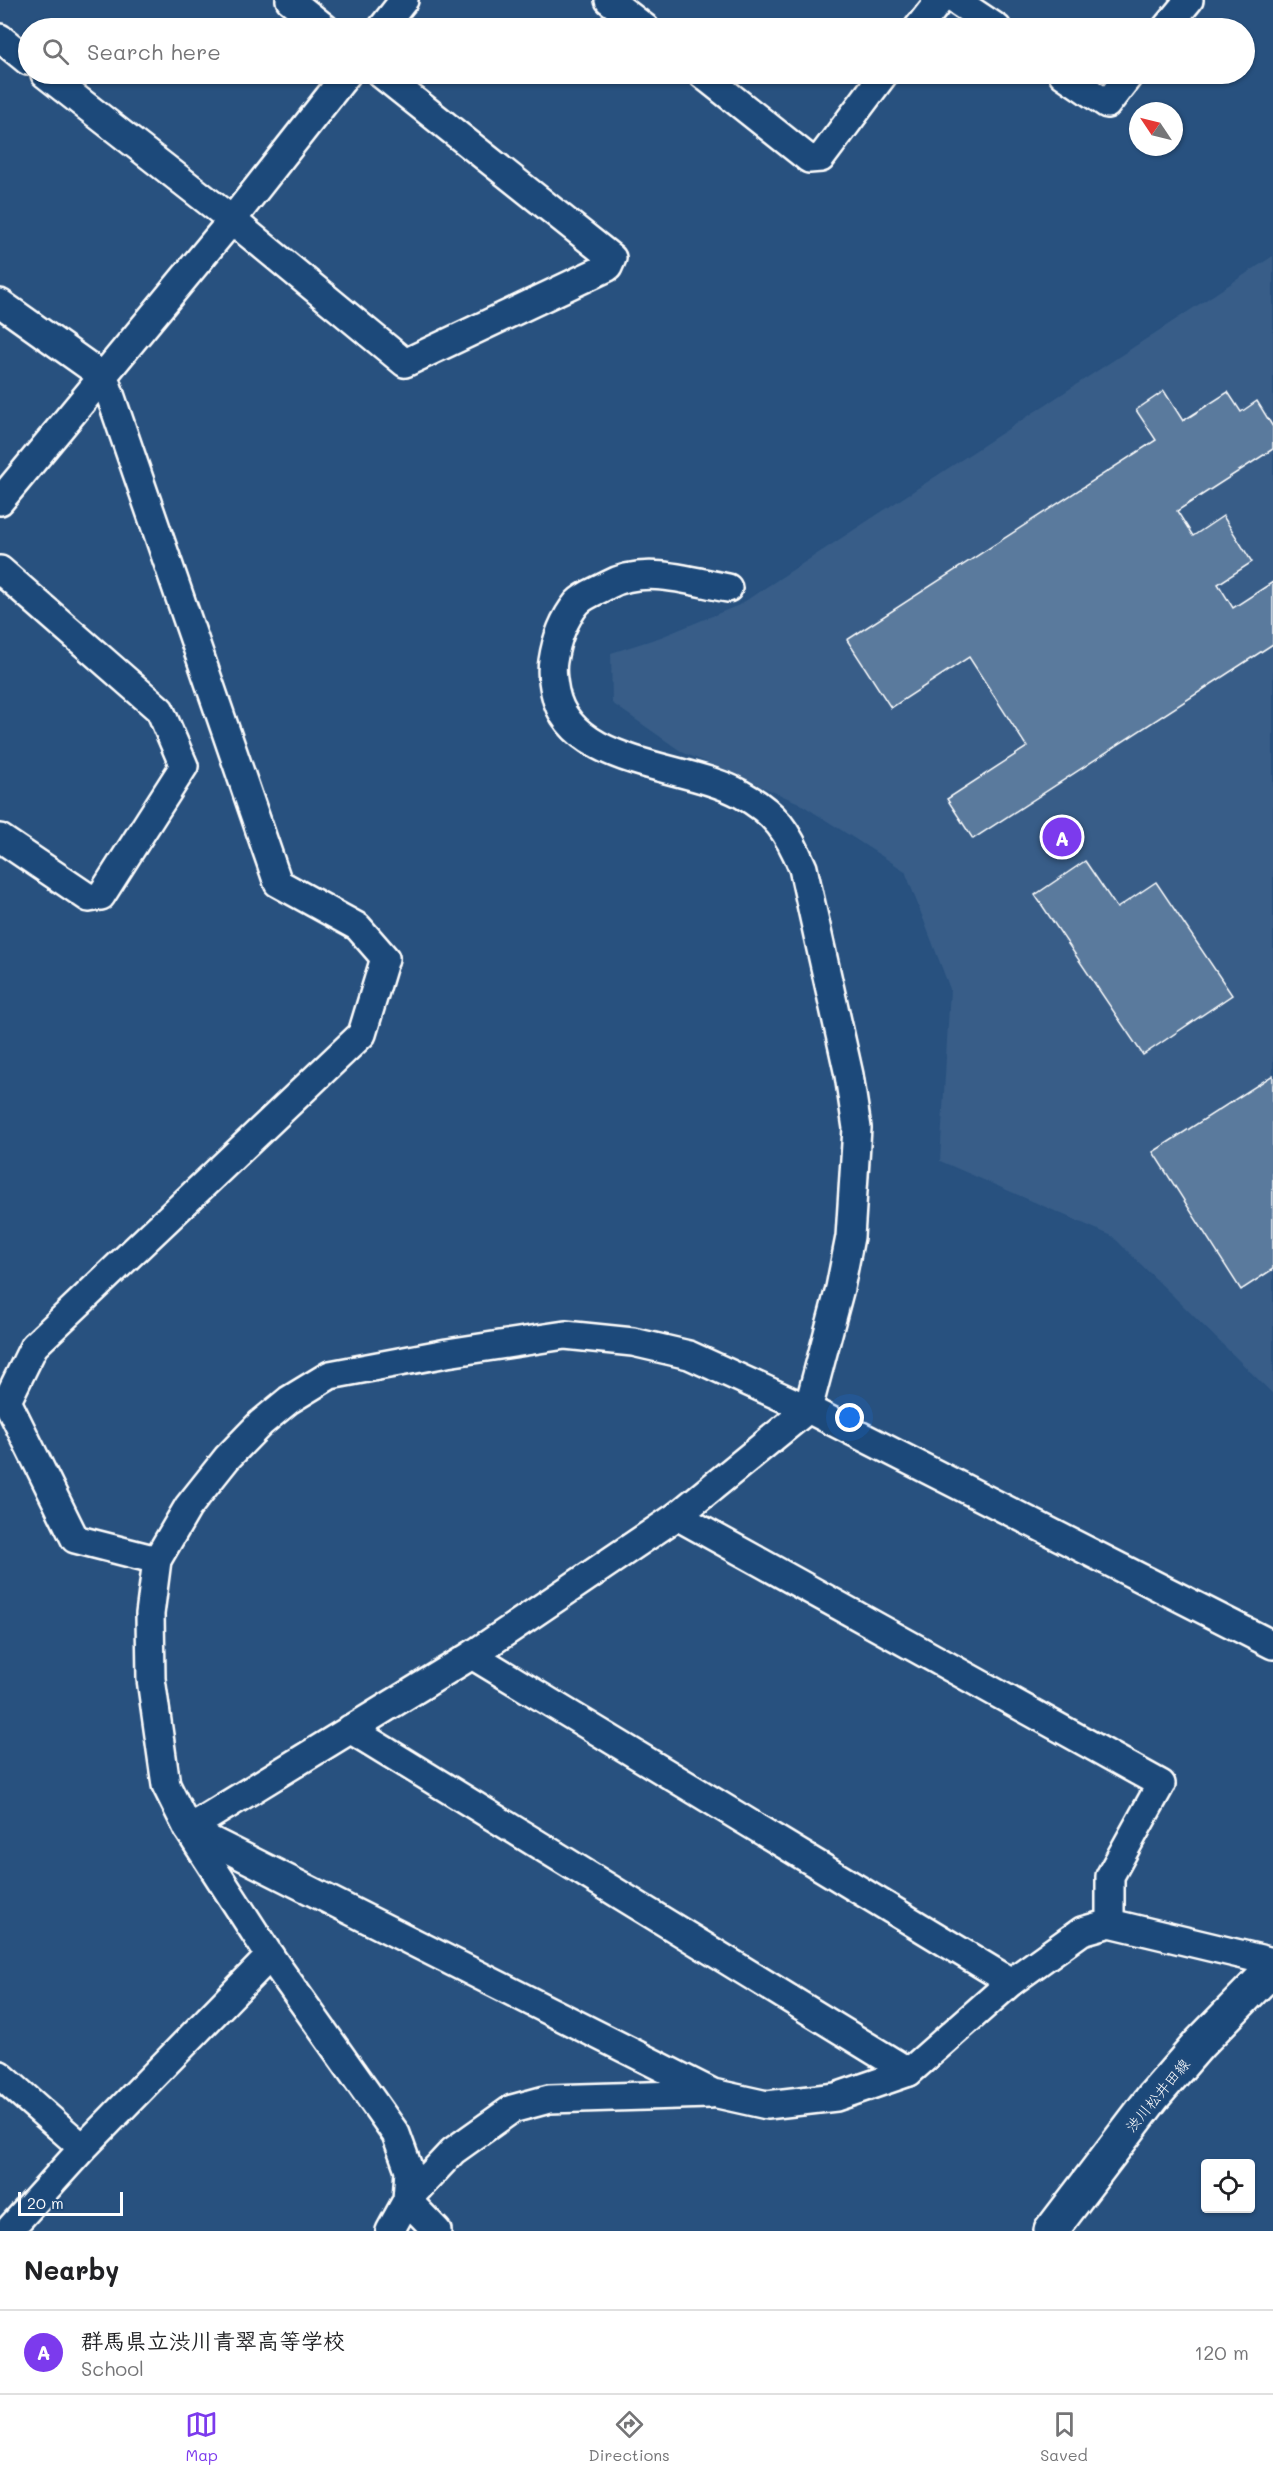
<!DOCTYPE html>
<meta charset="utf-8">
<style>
:root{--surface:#fff;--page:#f6f6f6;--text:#202124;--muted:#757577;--line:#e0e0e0;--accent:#7c3aed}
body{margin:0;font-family:Mali,"Klee One",sans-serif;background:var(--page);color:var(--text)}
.controls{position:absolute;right:18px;bottom:18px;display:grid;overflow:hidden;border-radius:6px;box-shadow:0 2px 4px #0004}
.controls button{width:54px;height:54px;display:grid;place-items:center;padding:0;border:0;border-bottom:2px solid var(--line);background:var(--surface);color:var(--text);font:30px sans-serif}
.compass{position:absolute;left:1129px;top:102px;width:54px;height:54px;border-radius:50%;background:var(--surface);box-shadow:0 2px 4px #0004;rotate:305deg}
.scale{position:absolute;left:18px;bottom:15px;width:105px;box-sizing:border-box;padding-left:6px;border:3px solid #fff;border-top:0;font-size:16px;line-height:21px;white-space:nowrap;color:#fff;-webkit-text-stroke:4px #1f4a7a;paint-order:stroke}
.you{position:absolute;left:850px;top:1418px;width:21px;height:21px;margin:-15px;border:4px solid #fff;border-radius:50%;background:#1a73e8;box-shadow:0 0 0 9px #1a73e833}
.badge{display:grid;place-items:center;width:39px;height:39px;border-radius:50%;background:var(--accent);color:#fff;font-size:20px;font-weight:700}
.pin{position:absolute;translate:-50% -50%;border:3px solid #fff;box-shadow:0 2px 6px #0006}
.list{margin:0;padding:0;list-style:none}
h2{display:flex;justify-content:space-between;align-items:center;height:78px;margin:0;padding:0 24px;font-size:26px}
h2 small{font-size:20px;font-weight:400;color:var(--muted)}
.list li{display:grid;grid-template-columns:39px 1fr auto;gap:18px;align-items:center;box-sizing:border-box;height:84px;padding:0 24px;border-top:2px solid var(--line)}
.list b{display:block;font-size:22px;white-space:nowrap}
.list p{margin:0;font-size:20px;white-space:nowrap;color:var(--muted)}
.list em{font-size:20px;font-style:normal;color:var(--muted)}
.icon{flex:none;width:33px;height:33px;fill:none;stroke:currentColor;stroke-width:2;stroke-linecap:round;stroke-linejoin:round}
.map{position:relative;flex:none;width:1273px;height:2231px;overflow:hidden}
.search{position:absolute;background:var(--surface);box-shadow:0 2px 4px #0004;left:18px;right:18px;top:18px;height:66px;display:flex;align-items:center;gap:15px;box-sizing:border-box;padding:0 21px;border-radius:33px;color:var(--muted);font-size:22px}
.sheet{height:162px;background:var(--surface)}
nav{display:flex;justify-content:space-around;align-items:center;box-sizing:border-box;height:84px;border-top:2px solid var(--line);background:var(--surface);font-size:16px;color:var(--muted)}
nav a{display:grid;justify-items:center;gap:3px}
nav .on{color:var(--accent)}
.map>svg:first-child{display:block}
.built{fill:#375d88}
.building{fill:#5a7a9d;stroke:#fff;stroke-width:1.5}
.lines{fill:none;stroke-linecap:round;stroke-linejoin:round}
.street-casing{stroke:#fff;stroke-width:32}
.primary-casing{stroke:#fff;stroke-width:38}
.street{stroke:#1f4a7a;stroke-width:27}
.primary{stroke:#1f4a7a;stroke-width:33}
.labels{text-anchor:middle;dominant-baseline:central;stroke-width:6;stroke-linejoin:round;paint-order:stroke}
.street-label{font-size:15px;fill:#fff;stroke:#1f4a7a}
</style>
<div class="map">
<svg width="1273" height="2231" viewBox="0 0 1273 2231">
<rect width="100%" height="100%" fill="#28517f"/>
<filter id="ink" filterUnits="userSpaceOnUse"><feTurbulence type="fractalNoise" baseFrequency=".0167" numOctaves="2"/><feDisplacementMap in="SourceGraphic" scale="12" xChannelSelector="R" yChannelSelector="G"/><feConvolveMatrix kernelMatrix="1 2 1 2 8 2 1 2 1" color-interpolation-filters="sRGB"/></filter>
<g filter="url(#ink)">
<path class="built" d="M1273 256V1394L1112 1236 940 1161 950 989 905 871 799 803 682 752 612 703 611 653 661 637 739 605Z"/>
<g class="building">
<path d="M1164 391 1183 421 1228 392 1241 412 1257 401 1273 427V449L1177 511 1193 536 1223 516 1252 562 1218 584 1233 608 1273 582V644L973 839 947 799 1027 747 969 657 891 708 847 640 1156 440 1136 410Z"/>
<path d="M1085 861 1117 908 1156 882 1232 995 1143 1055 1035 895Z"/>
<path d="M1273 1075V1269L1241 1290 1153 1152Z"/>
</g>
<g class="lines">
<g class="street-casing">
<g id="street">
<path d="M290 0 325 28"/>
<path d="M609 0 645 28"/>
<path d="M955 0 997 28"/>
<path d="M382 28 404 0"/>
<path d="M918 28 940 0"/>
<path d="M1166 28 1189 0"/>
<path d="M0 38 28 61"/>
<path d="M45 74 232 220 405 363 608 267 612 258 381 74"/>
<path d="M702 74 809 159 821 158 884 74"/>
<path d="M1063 74 1107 104 1130 74"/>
<path d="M0 303 104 377 278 883 358 927 385 958 362 1034 34 1346 7 1401 75 1539 157 1560"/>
<path d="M0 501 232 220 347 74"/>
<path d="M0 570 160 710 184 766 101 896 89 898 0 838"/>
<path d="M677 1516 1161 1784 1110 1876V1923"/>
<path d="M472 1655 1011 1982"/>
<path d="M350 1729 909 2072"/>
<path d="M188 1829 472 1655 677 1516 808 1409 840 1288 850 1237 857 1128 849 1075 803 868C788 832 776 813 741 794 685 763 570 767 555 692 553 681 551 672 553 661 556 641 564 619 577 603 584 595 599 590 608 585 644 565 690 581 728 588"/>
<path d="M190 1830 713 2093 767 2105 836 2097 909 2072 1011 1982 1082 1931 1110 1923 1273 1962"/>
<path d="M0 2075 83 2148"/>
<path d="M8 2231 83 2148 270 1956"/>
<path d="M390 2231 407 2200 409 2170 396 2134 270 1956 188 1829 166 1785 151 1679 150 1614 157 1560 188 1507 227 1458 261 1423 289 1400 330 1375 447 1353 565 1335 633 1342 689 1355 808 1409 1273 1645"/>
<path d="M437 2231 407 2200 453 2151 512 2109 549 2099 710 2094"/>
</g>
</g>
<g class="primary-casing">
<path id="primary" d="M1051 2231 1153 2097 1199 2044 1273 1968"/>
</g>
<use href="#street" class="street"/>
<use href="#primary" class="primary"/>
</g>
</g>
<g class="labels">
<g class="street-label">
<text transform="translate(1157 2095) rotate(-50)">渋川松井田線</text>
</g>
</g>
</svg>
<div class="controls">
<button><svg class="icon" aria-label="locate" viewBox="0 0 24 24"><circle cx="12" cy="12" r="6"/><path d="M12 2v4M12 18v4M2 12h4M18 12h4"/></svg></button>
</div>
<svg class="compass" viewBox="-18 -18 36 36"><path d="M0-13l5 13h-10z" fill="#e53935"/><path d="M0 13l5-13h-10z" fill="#757577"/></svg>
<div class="scale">20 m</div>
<div class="you"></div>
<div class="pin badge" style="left:1062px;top:837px">A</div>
<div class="search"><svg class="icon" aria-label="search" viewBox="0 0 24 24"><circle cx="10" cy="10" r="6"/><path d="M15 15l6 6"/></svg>Search here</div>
</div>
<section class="sheet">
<h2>Nearby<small></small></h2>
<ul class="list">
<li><span class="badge">A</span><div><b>群馬県立渋川青翠高等学校</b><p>School</p></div><em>120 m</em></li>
</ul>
</section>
<nav>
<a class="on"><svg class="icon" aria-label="map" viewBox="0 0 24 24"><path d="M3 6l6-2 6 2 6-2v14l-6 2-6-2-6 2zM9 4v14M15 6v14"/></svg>Map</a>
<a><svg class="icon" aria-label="directions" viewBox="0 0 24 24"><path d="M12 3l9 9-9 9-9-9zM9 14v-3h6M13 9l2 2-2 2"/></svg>Directions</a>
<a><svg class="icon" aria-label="saved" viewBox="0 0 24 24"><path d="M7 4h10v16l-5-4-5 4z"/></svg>Saved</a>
</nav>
